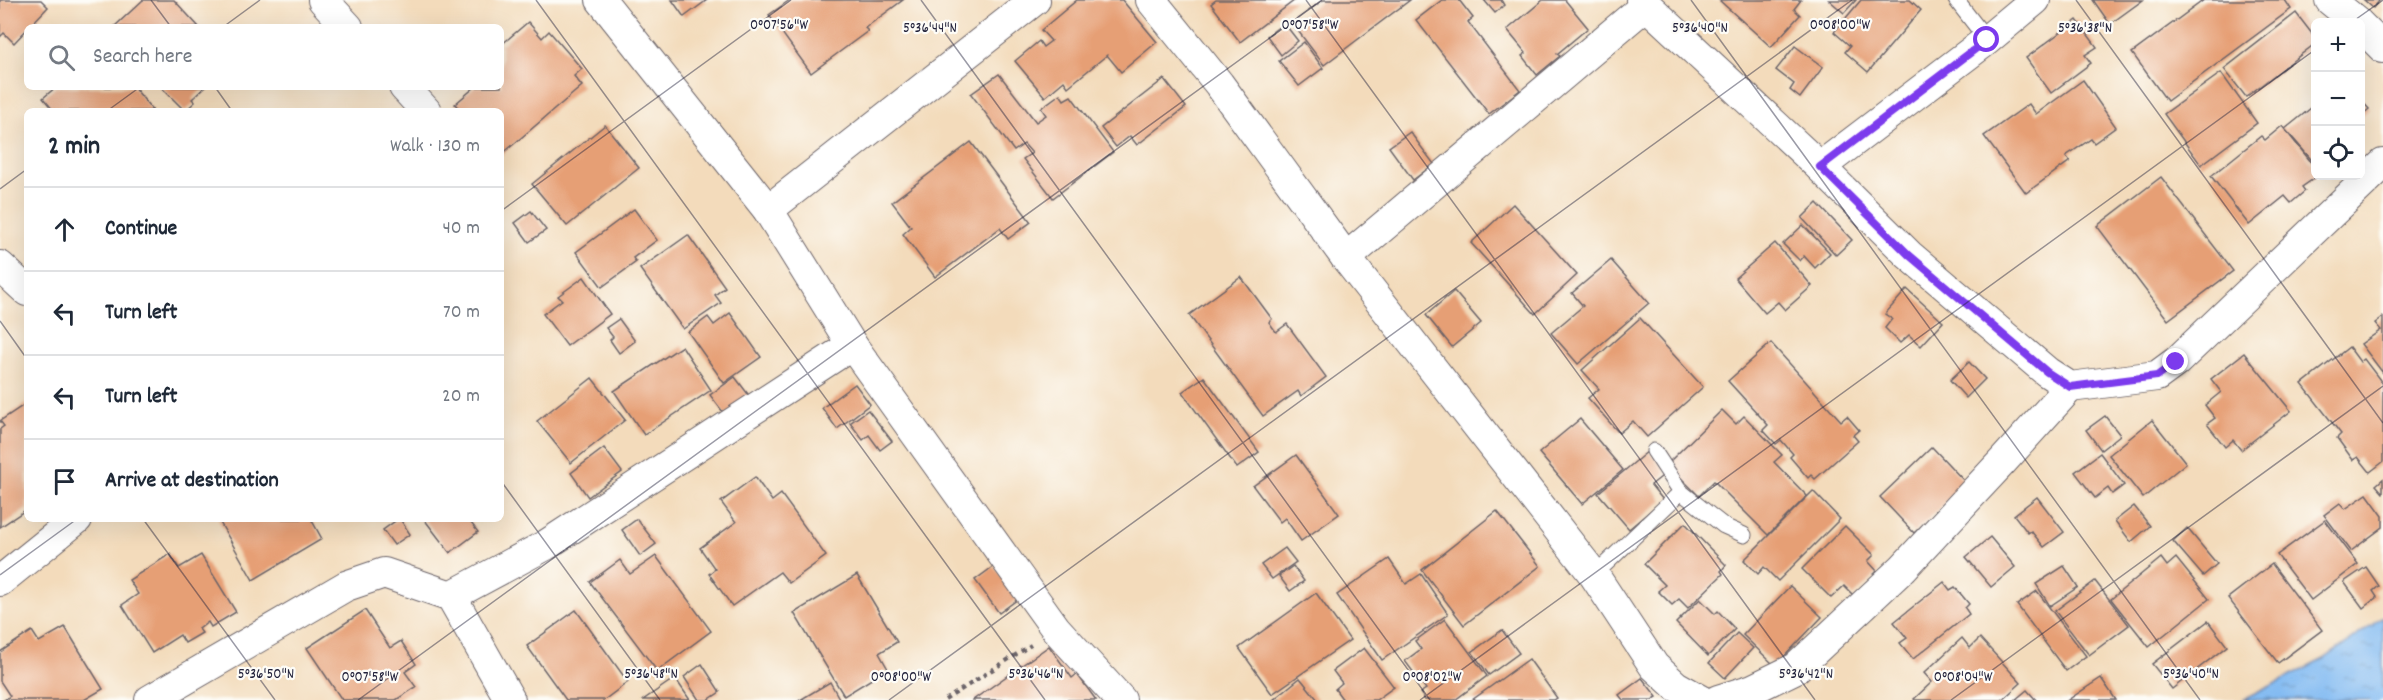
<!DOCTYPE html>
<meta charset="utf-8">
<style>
:root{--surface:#fff;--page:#f2f2f3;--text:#1f2937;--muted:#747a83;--line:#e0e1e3}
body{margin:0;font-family:Dekko,sans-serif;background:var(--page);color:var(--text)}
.controls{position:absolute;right:18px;top:18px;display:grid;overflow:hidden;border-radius:9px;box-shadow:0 6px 24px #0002}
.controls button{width:54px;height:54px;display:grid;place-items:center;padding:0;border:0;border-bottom:2px solid var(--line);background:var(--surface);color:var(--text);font:30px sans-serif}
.stop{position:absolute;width:18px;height:18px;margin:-14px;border:4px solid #7c3aed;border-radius:50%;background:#fff}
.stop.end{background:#7c3aed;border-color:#fff;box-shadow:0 2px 6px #0008}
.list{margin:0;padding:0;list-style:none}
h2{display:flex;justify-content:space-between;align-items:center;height:78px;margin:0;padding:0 24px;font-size:26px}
h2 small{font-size:20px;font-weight:400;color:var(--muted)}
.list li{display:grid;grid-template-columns:39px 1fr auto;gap:18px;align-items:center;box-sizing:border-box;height:84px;padding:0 24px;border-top:2px solid var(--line)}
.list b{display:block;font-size:22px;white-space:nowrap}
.list em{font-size:20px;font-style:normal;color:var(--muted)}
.icon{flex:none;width:33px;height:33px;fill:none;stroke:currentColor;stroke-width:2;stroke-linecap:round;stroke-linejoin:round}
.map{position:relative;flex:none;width:2383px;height:700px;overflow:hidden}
.search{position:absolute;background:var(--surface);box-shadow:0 6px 24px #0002;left:24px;top:24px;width:480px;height:66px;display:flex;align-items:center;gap:15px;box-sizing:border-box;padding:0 21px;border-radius:9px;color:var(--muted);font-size:22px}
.panel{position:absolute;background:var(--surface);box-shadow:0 6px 24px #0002;left:24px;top:108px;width:480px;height:414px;border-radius:9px}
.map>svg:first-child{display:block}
.water{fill:url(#water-ripples);stroke:#526e96;stroke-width:1.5}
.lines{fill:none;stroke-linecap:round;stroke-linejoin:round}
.stream{stroke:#81baf2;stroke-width:10}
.building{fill:#e69f75}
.service-casing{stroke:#6b6368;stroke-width:17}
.minor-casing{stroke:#6b6368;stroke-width:32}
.path{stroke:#6b6368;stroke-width:4;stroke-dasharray:4.5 4.5;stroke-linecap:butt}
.service{stroke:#fff;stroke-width:15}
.minor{stroke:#fff;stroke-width:30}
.route{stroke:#7c3aed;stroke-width:8}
.ticks{fill:none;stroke:#22223b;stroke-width:1.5;stroke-opacity:0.45}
.ticks-label{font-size:15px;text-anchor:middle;fill:#22223b;stroke:#fdfcf7;stroke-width:4.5;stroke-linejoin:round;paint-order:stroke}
</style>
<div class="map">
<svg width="2383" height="700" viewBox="0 0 2383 700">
<defs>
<pattern id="water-ripples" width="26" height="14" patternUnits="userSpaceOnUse" patternTransform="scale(1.5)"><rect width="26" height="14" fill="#81baf2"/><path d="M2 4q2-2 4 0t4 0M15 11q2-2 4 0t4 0" fill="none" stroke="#6997c5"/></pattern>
</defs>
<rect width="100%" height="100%" fill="#fdfcf7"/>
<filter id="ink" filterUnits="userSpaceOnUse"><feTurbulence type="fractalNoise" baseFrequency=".0167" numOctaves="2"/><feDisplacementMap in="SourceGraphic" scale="12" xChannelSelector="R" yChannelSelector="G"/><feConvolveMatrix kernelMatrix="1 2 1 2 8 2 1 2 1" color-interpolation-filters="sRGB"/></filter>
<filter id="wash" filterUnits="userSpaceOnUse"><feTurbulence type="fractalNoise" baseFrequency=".008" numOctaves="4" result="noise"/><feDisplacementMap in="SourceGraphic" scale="24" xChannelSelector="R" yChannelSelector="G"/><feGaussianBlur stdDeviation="1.35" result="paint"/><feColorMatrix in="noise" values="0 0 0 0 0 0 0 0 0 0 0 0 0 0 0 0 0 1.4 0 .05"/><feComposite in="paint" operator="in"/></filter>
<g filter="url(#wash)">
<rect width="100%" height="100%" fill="#f3dbbb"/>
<path class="water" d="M2383 617V694L2372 700H2243L2324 659Z"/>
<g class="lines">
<path class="stream" d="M2375 700 2383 694"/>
</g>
<g id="blocks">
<g class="building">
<path d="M0 0H41L48 7 14 43 4 33 0 37Z"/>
<path d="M143 0H174L199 27H114Z"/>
<path d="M672 0H707L684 17Z"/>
<path d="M790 0H903L865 28 868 31 811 73 769 15Z"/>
<path d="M1077 0H1122L1157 42 1121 72 1107 55 1068 87 1064 81 1045 97 1015 61 1039 41 1043 47 1051 41 1041 30Z"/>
<path d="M1216 0H1295L1240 42 1211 4Z"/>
<path d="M1323 0H1410L1324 65 1292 23Z"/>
<path d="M1442 0H1459L1473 18 1468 22 1520 90 1489 114 1416 20Z"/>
<path d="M1484 0H1501L1504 5 1495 13Z"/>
<path d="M1543 0H1565L1588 28 1557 54 1560 56 1537 75 1522 56 1526 53 1507 30Z"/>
<path d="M1719 0H1801L1794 9 1800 15 1771 47Z"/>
<path d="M1829 0H1856L1844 13Z"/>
<path d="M1861 0H1910L1921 10 1868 72 1845 52 1850 46 1834 32Z"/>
<path d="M2093 0H2143L2110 24Z"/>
<path d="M2204 0H2285L2291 9 2167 101 2132 53Z"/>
<path d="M2364 0H2380L2373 8Z"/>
<path d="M2296 13 2316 39V43L2246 97 2224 69Z"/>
<path d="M2077 20 2097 47 2085 55 2091 63 2051 93 2026 58Z"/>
<path d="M528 22 542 38 549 31 582 69 574 76 582 86 501 155V111H461L455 104 475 87H501V45Z"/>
<path d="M1284 23 1298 41 1281 55 1267 36Z"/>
<path d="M1304 42 1323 68 1299 86 1279 61Z"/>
<path d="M1795 46 1823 67 1800 98 1790 90 1794 84 1776 70Z"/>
<path d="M2221 73 2257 123 2201 165 2164 114Z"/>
<path d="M999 74 1036 122 1046 115 1041 108 1060 94 1064 100 1071 96 1113 152 1053 198 1023 159 1032 153 1024 144 1014 151 971 94Z"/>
<path d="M1164 79 1186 107 1137 145 1130 136 1116 147 1101 128Z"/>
<path d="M2083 80 2116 127 2094 143 2091 139 2066 156 2070 161 2026 193 1984 136 2029 104 2036 114Z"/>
<path d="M56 87H134L153 111H54L43 98Z"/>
<path d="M161 87H205L192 99 195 102 185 111Z"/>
<path d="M2360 99 2369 109 2360 117Z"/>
<path d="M2316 104V165L2285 129Z"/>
<path d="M605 125 639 168 567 226 532 184Z"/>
<path d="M2282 126 2316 168V177L2302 187 2305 191 2291 203 2285 196 2249 225 2211 176 2261 136 2265 140Z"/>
<path d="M1410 132 1434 164 1413 180 1389 147Z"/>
<path d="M971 142 1031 222 1008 239 1000 228 935 277 903 234 911 227 892 202Z"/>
<path d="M2161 177 2233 271 2168 320 2097 226Z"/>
<path d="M1817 203 1852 240 1836 255 1802 218Z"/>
<path d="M1513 204 1577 275 1535 314 1471 243Z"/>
<path d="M634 209 657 240 633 258 636 262 602 287 576 252Z"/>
<path d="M531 211 546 230 529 242 515 223Z"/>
<path d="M1803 225 1830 253 1815 268 1804 256 1800 261 1783 244Z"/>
<path d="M688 235 725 287 715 295 721 303 683 329 640 269Z"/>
<path d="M1775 243 1812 286 1785 310 1778 302 1765 313 1735 278Z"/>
<path d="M1611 260 1649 303 1578 364 1551 333 1583 306 1572 293Z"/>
<path d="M584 277 610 314 567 346 543 314 562 300 558 296Z"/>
<path d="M1241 277 1272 319 1269 322 1276 332 1287 324 1326 377 1301 396 1298 391 1263 416 1189 315Z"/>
<path d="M1907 289 1943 322 1921 346 1909 335 1900 343 1885 328 1892 319 1885 314Z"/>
<path d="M1454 291 1481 323 1452 347 1426 315Z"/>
<path d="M730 313 761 357 724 383 688 332 708 317 714 325Z"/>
<path d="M2383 317V373L2361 344 2381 330 2375 323Z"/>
<path d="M1640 318 1703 387 1647 437 1633 421 1619 433 1588 398 1599 389 1582 370Z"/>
<path d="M619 319 635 341 619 353 610 340 613 337 606 328Z"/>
<path d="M1771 343 1841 421 1847 416 1859 430 1853 435 1858 441 1815 479 1811 475 1808 478 1790 457 1793 454 1781 440 1776 444 1763 430 1768 425 1728 381Z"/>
<path d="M682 346 711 390 644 435 614 391Z"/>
<path d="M2349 347 2360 362 2364 359 2383 384V462L2370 472 2358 457 2353 460 2337 438 2341 434 2302 384Z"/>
<path d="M2244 353 2291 411 2241 450 2233 440 2225 447 2207 424 2215 418 2205 405 2221 392 2211 379Z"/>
<path d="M1969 362 1985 379 1966 398 1950 380Z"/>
<path d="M735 377 751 398 726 416 710 395Z"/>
<path d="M1204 377 1259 452 1237 468 1182 392Z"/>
<path d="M592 378 625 420 571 463 537 421Z"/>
<path d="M855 384 870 404 837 429 822 408Z"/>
<path d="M27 403V509L0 527V429L4 426 0 421Z"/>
<path d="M868 410 892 441 880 450 869 435 863 440 850 423Z"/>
<path d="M1722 410 1736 424 1744 416 1782 455 1774 462 1807 496 1768 535 1714 481 1699 496 1667 464Z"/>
<path d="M2105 416 2120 435 2101 450 2086 430Z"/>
<path d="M1580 419 1623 470 1582 504 1539 453Z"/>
<path d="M2152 420 2186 463 2143 498 2109 455Z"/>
<path d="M1932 447 1966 483 1914 533 1880 497Z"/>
<path d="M604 448 622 472 588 497 571 473Z"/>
<path d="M1648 451 1666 473 1651 485 1663 500 1629 529 1598 493Z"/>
<path d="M2100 453 2124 485 2112 494 2108 488 2095 498 2075 472Z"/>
<path d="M1296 455 1339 514 1301 541 1285 518 1280 522 1253 486Z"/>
<path d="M755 477 772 501 781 494 826 556 789 583 780 572 732 606 709 574 715 569 700 548 736 522 721 502Z"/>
<path d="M2383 479V493L2376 485Z"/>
<path d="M1813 491 1840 519 1778 581 1764 567 1758 574 1744 560Z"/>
<path d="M2367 494 2383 516V527L2351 551 2324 515 2340 503 2345 509Z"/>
<path d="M2037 497 2064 532 2044 547 2031 531 2028 533 2014 515Z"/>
<path d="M2134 506 2150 526 2131 542 2115 521Z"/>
<path d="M1497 511 1540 566 1464 625 1422 570Z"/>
<path d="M218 519H311L322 539 253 580Z"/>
<path d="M398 519H400L410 534 394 545 383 530Z"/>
<path d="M424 519H468L478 532 450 553Z"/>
<path d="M637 519 656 544 640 556 622 530Z"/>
<path d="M2325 520 2358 564 2311 600 2277 555Z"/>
<path d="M1685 523 1726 565 1721 571 1723 574 1688 608 1679 599 1672 605 1658 591 1665 585 1644 564Z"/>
<path d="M1845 526 1874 555 1868 561 1878 572 1854 596 1844 586 1831 598 1802 569Z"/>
<path d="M2187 528 2217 564 2203 576 2173 541Z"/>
<path d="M1990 537 2015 567 1991 587 1966 557Z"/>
<path d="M1285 548 1296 562 1272 579 1261 565Z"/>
<path d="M170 554 179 568 201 555 236 612 211 627 208 622 199 629 202 633 185 643 180 635 152 653 122 605 138 594 129 580Z"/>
<path d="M656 556 711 631 657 671 590 582 620 560 630 574Z"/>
<path d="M2161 558 2167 566 2176 558 2209 599 2149 647 2111 599Z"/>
<path d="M1389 559 1406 584 1421 574 1448 614 1382 660 1337 595Z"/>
<path d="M2272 564 2322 630 2278 663 2228 598Z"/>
<path d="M994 566 1018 599 999 613 975 580Z"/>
<path d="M1293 566 1304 581 1290 591 1279 576Z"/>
<path d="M2064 566 2078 587 2050 606 2036 584Z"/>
<path d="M2366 567 2379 586 2373 591 2377 597 2363 608 2344 582Z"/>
<path d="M857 575 897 642 879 653 888 669 844 696 794 613Z"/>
<path d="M2095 581 2129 625 2089 655 2055 611Z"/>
<path d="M1944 582 1950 590 1955 587 1969 604 1965 608 1969 614 1913 659 1900 643 1907 638 1894 622Z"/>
<path d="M1790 586 1822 617 1775 666 1743 635Z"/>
<path d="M2037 591 2086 656 2066 671 2017 605Z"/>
<path d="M1316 593 1350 640 1272 694 1239 648Z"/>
<path d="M1700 599 1715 614 1718 611 1735 629 1708 656 1676 623Z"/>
<path d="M365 610 390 648 401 641 416 664 405 672 416 687 396 700H342L307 648Z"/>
<path d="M576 610 628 682 604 700H566L527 646Z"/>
<path d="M1445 619 1487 676 1455 700H1425L1420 693 1426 689 1405 661 1421 649 1415 641Z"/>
<path d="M2208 621 2227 646 2172 689 2152 664Z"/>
<path d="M65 627 103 689 84 700H4L10 696 0 681V652L32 631 39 642Z"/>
<path d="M1502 630 1519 653 1489 675 1472 652Z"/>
<path d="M1737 633 1753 648 1725 678 1709 663Z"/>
<path d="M1962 638 1970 648 1980 638 2021 683 2002 700H1915L1914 699 1932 682 1924 673Z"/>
<path d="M1049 646 1072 678 1077 674 1096 700H973Z"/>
<path d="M1364 648 1394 687 1376 700H1343L1335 689 1342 683 1333 671Z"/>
<path d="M1529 659 1557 698 1554 700H1472Z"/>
<path d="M702 664 720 692 708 700H699L684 677Z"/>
<path d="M675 678 690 700H643Z"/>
<path d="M1300 678 1318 700H1273Z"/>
<path d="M1642 678 1657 697 1652 700H1623L1619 695Z"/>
<path d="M2101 678 2116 700H2068Z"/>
<path d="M830 682 840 700H800Z"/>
<path d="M2027 690 2036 700H2015Z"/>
</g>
</g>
</g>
<g filter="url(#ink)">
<use href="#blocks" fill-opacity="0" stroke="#6b6368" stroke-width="1.5"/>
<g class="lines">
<g class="service-casing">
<g id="service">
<path d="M1956 0 1987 40"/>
<path d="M1654 451 1681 492 1724 526 1744 535"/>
<path d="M1594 575 1681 492"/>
</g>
</g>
<g class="minor-casing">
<g id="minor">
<path d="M323 0 348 27"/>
<path d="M601 0 768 210 852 345 1056 629 1121 700"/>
<path d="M1151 0 1219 84 1346 258 1594 575 1654 666 1676 686 1701 700"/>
<path d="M1641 0 1820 167 1909 255 2047 372 2070 387 2157 376 2176 362 2383 164"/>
<path d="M2330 0 2357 22"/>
<path d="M2360 25 2383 48"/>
<path d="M404 87 426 111"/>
<path d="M1820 167 1987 40 2035 0"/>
<path d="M768 210 1035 0"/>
<path d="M1346 258 1646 5"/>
<path d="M0 266 27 291"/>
<path d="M0 581 77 519"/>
<path d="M451 596 546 545 852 345"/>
<path d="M150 700 346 586 384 573 451 596 510 700"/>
<path d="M1718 700 1753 689 1796 668 1903 568 2003 461 2070 387"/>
</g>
</g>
<path class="path" d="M945 700 1031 645"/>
<use href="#service" class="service"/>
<use href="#minor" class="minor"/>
</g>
</g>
<g class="lines" filter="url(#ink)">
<path class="route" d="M1987 40 1820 167 1909 255 2047 372 2070 387 2157 376 2176 362"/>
</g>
<path class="ticks" d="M151 0 171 27M536 0 1045 700M921 0 1430 700M1306 0 1815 700M1691 0 2200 700M2076 0 2383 423M2352 22 2383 0M223 27 260 0M215 87 232 111M107 111 140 87M0 189 27 169M501 211 791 0M0 321 27 359M501 481 660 700M143 519 275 700M0 575 77 519M358 700 1322 0M889 700 1852 0M1420 700 2316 49M1951 700 2383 386"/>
<g class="ticks-label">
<text x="779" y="29">0°07'56"W</text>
<text x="1310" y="29">0°07'58"W</text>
<text x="1840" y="29">0°08'00"W</text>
<text x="930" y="32">5°36'44"N</text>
<text x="1700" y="32">5°36'40"N</text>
<text x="2085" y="32">5°36'38"N</text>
<text x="266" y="678">5°36'50"N</text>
<text x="651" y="678">5°36'48"N</text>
<text x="1036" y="678">5°36'46"N</text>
<text x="1806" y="678">5°36'42"N</text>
<text x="2191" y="678">5°36'40"N</text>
<text x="370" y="681">0°07'58"W</text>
<text x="901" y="681">0°08'00"W</text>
<text x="1432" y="681">0°08'02"W</text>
<text x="1963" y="681">0°08'04"W</text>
</g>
</svg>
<div class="controls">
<button>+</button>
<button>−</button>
<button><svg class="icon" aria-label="locate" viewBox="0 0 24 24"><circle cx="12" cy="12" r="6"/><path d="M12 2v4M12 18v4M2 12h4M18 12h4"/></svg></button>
</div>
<div class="stop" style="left:1987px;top:40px"></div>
<div class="stop end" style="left:2176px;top:362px"></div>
<div class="search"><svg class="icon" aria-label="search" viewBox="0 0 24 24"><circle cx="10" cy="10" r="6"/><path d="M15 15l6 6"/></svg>Search here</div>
<section class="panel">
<h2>2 min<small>Walk · 130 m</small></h2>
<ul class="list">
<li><svg class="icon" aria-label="ahead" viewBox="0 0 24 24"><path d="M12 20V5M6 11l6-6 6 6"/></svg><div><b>Continue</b></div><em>40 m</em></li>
<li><svg class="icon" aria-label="left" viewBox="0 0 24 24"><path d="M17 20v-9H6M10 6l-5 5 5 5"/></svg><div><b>Turn left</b></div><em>70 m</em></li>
<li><svg class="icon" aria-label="left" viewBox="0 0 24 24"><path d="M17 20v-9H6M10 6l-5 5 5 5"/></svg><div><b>Turn left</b></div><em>20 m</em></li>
<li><svg class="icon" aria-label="arrive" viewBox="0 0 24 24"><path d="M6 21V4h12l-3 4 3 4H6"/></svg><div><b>Arrive at destination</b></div></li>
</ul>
</section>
</div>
